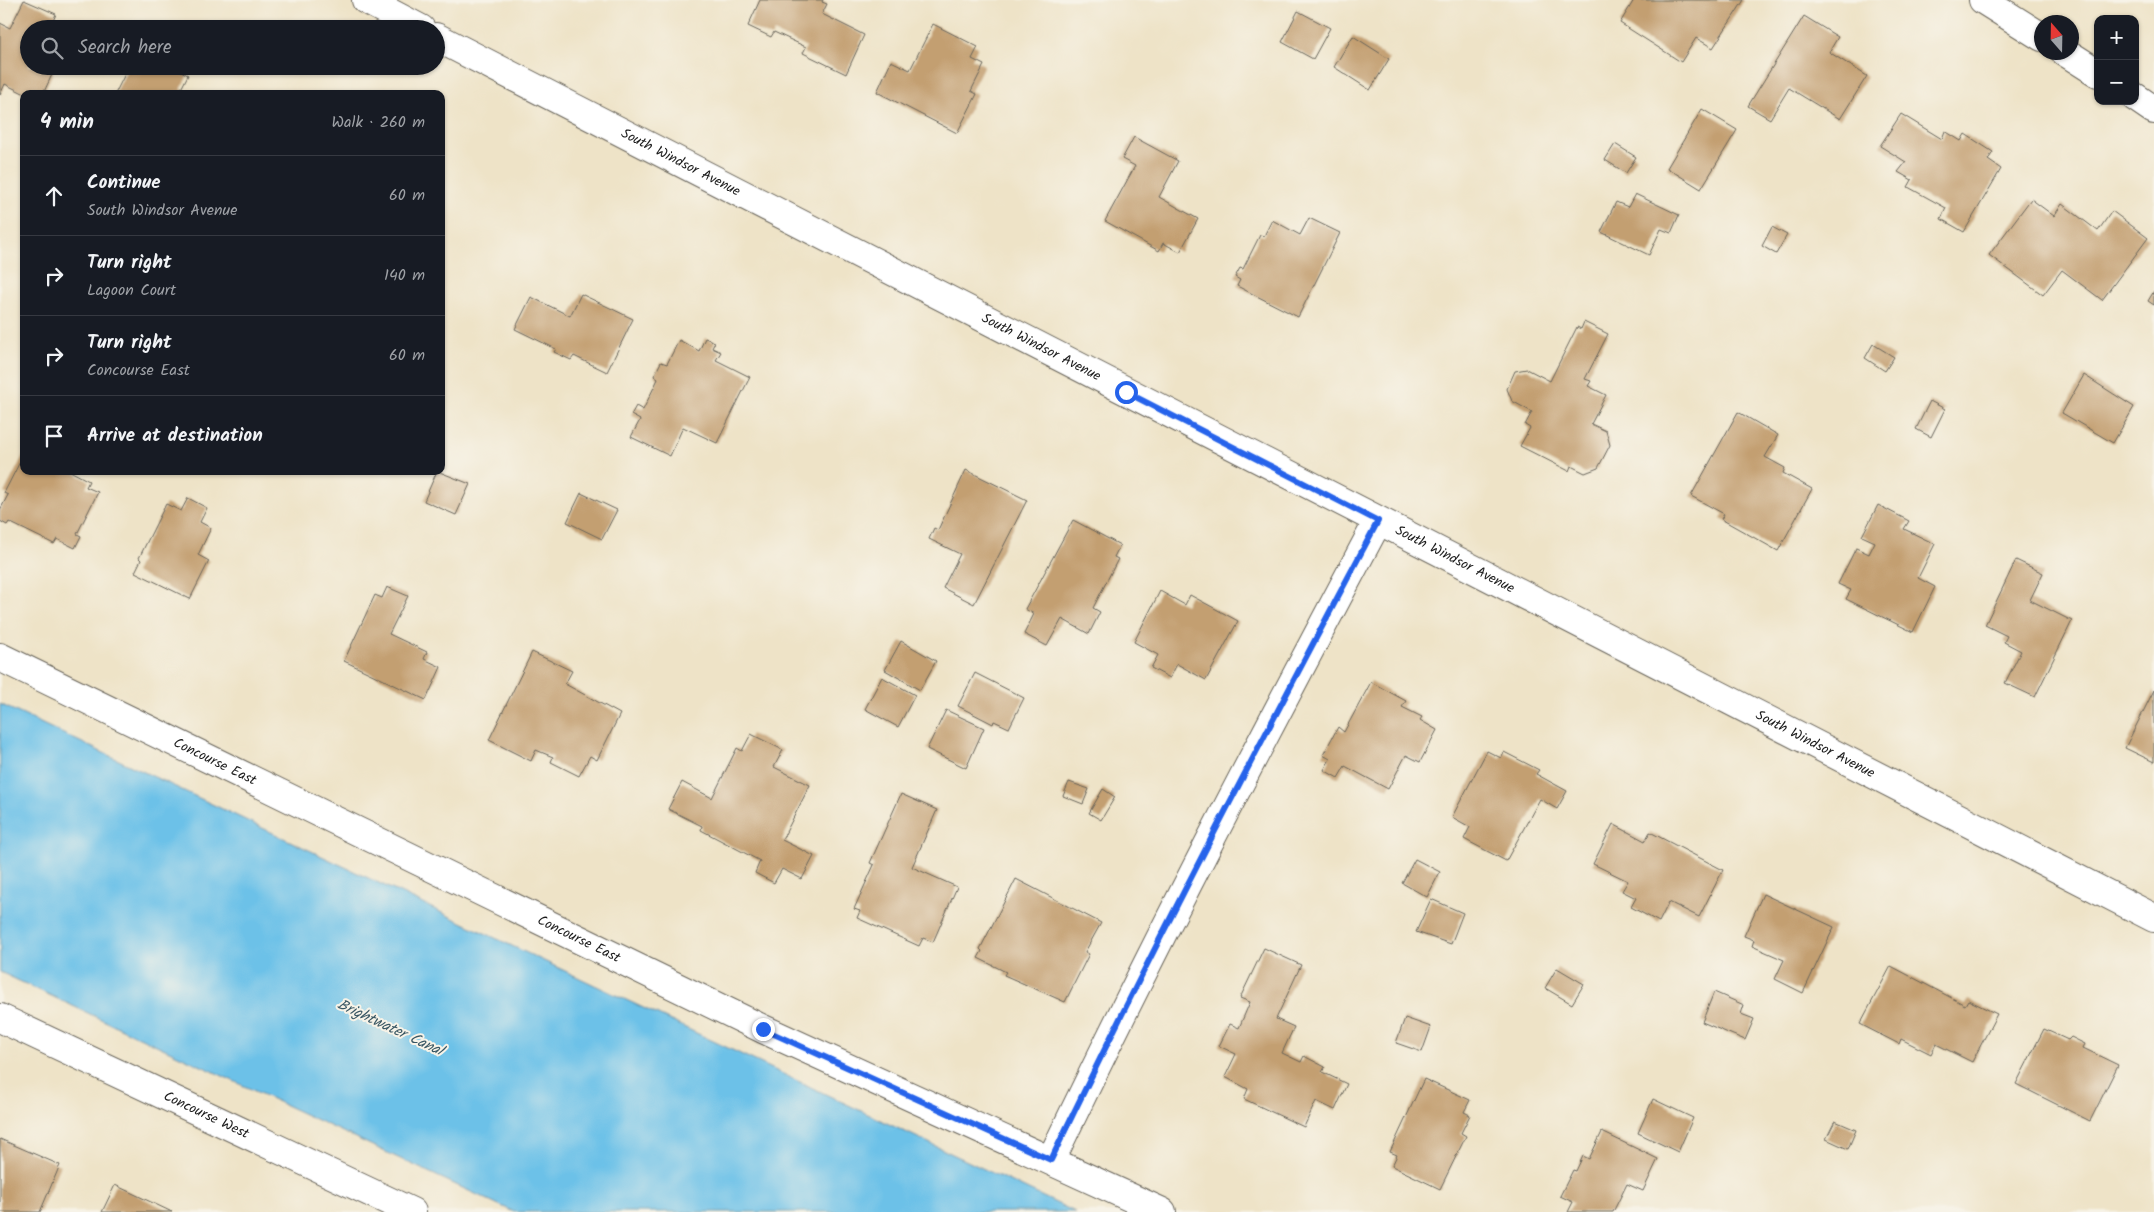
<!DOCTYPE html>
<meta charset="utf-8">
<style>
:root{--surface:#171b24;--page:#20242c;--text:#f1f3f6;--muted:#9ea1a6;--line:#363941}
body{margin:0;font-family:Kalam,sans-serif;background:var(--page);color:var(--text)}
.controls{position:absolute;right:15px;top:15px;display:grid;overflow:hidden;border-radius:10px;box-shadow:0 1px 4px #0004}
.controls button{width:45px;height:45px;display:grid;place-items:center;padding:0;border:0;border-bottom:1px solid var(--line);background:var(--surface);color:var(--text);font:25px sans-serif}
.compass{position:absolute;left:2034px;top:15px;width:45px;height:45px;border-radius:50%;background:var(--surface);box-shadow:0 1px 4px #0004;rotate:340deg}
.stop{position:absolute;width:15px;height:15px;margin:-11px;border:4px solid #2563eb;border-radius:50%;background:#fff}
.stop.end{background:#2563eb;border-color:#fff;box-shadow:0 1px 5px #0008}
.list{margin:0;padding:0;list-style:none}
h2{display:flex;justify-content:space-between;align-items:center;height:65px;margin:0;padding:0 20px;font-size:21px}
h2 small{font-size:16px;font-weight:400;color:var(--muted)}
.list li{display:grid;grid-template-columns:32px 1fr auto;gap:15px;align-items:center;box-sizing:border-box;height:80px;padding:0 20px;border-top:1px solid var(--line)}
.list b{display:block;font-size:19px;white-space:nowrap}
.list p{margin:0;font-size:16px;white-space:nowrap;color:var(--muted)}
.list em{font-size:16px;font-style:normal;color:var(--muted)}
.icon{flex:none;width:28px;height:28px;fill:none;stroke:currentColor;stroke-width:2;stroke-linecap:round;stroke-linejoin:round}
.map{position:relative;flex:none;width:2154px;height:1212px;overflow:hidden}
.search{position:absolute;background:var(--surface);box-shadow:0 1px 4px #0004;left:20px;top:20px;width:425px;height:55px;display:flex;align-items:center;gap:12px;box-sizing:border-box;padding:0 18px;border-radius:28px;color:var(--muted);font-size:19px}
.panel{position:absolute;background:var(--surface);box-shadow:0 1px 4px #0004;left:20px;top:90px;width:425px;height:385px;border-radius:10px}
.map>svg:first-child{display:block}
.water{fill:#6cc1e8;stroke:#446e82}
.building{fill:#c39f71}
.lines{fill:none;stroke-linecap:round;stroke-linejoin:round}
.minor-casing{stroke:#666258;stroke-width:30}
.minor{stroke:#fff;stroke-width:28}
.route{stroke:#2563eb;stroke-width:6}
.labels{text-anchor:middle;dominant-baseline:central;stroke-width:4;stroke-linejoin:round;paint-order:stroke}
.street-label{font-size:14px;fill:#1c1c1c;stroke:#f7f3e8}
.water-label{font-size:15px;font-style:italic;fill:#385663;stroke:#f7f3e8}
</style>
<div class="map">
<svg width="2154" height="1212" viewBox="0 0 2154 1212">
<rect width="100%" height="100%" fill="#f7f3e8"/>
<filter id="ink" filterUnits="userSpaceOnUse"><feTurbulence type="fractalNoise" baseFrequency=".02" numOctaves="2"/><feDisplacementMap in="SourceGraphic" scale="10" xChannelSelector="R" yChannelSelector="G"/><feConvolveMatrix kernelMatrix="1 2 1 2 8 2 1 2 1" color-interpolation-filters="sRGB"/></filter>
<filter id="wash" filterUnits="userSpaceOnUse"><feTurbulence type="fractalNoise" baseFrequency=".0096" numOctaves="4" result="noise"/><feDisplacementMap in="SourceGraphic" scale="20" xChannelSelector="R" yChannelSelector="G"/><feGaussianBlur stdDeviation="1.12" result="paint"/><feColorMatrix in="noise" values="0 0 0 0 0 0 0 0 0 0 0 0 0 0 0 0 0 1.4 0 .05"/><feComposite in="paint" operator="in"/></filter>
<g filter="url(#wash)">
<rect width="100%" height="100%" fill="#eee3c7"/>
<path class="water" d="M0 704 1075 1212H514L0 972Z"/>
<g id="blocks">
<g class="building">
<path d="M24 0 56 14 53 21 68 29H29V66H56L43 94H25L5 84 0 95V23L10 28Z"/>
<path d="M760 0H823L822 2 827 4 822 14 864 35 846 74 803 53 806 47 774 32 771 37 748 26Z"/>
<path d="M1634 0H1744L1713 48 1696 38 1681 62 1620 23Z"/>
<path d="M1298 11 1330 28 1313 59 1282 42Z"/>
<path d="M1804 16 1838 37 1829 52 1867 76 1840 119 1789 88 1770 119 1748 106Z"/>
<path d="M933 24 978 47 972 59 984 65 971 91 977 94 957 133 877 92 891 61 910 70Z"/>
<path d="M1353 36 1389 59 1370 90 1334 67Z"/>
<path d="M129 66H172L188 75 181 89 189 94H115Z"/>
<path d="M1702 109 1737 130 1701 189 1667 168Z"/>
<path d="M1901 114 1942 139 1945 131 1961 141 1965 134 1993 152 1988 160 2001 169 1964 232 1941 219 1946 208 1908 187 1912 180 1898 172 1906 162 1880 146Z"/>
<path d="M1134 137 1178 161 1159 197 1198 219 1180 252 1163 243 1159 251 1105 221 1135 166 1122 159Z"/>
<path d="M1615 144 1636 157 1626 173 1605 160Z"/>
<path d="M1635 194 1679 215 1671 233 1661 229 1649 255 1601 232 1616 202 1628 207Z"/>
<path d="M2031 199 2054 216 2062 204 2098 231 2112 211 2148 238 2102 300 2062 270 2043 295 1989 255Z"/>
<path d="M1309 218 1340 233 1298 317 1237 286 1240 280 1235 277 1240 268 1243 269 1260 235 1264 236 1272 220 1300 235Z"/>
<path d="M1772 227 1787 235 1776 254 1762 246Z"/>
<path d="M2154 291V305L2148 301Z"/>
<path d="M581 294 633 319 607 372 574 356 571 360 554 352 556 349 515 329 531 297 570 316Z"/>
<path d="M1584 322 1608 334 1585 379 1591 381 1588 386 1606 395 1591 424 1606 431 1610 445 1598 468 1585 473 1571 466 1569 471 1520 446 1530 428 1525 425 1532 412 1512 401 1507 389 1515 371 1527 369 1550 381 1577 327 1581 329Z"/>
<path d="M705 338 715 342 712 348 721 352 716 360 750 377 717 443 683 427 670 456 631 437 640 420 631 415 636 406 643 410 658 379 654 376 661 362 667 364 679 340 699 351Z"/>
<path d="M1873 344 1894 357 1885 371 1865 358Z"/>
<path d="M2084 375 2134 407 2113 443 2062 413Z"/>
<path d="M1930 401 1945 409 1931 437 1916 429Z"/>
<path d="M1738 412 1778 435 1765 457 1785 468 1783 473 1812 489 1778 551 1721 519 1724 514 1691 496Z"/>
<path d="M24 454V471H70L89 481 86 487 98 492 77 534 81 536 75 548 57 539 54 544 9 522 7 525 0 521V510L8 495 4 493Z"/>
<path d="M966 470 1027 500 974 604 943 588 960 554 929 539 934 528 938 530Z"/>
<path d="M437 471 470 484 456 515 424 501Z"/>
<path d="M581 493 617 510 602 539 567 522Z"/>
<path d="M188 498 207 508 200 522 211 528 198 555 209 561 190 599 135 572 141 560 139 558 166 504 181 511Z"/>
<path d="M1878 505 1909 521 1904 529 1935 544 1918 578 1935 587 1913 632 1846 599 1851 590 1838 584 1856 548 1869 554 1875 542 1862 536Z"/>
<path d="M1073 520 1120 545 1114 557 1118 559 1093 608 1100 612 1089 634 1062 619 1047 646 1024 634 1034 614 1025 609Z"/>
<path d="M2016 560 2043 573 2030 600 2072 621 2035 697 2005 683 2021 651 2004 642 2007 636 1985 625Z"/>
<path d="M387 587 408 596 389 634 427 652 424 659 441 667 426 700 344 661 375 595 382 598Z"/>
<path d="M1160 591 1185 605 1190 595 1238 621 1206 680 1177 664 1170 678 1151 668 1158 655 1134 642Z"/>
<path d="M901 641 936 661 920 690 885 670Z"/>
<path d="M532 652 572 671 565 684 620 714 597 760 590 756 579 776 551 762 553 757 536 750 531 761 489 740Z"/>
<path d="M975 673 1024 698 1009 728 994 721 993 724 958 706Z"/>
<path d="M882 677 915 695 898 727 865 709Z"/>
<path d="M1371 682 1406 701 1402 707 1422 717 1420 720 1437 730 1420 762 1406 755 1388 789 1345 766 1338 778 1324 770 1330 759 1323 755 1338 727 1344 732Z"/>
<path d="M2154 690V762L2125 748Z"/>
<path d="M946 710 984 728 966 768 927 749Z"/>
<path d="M751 734 783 750 774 767 810 785 782 840 814 856 802 879 782 869 774 883 755 873 760 861 701 830 702 826 668 809 682 782 712 798 737 748 742 751Z"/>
<path d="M1487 751 1501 758 1504 752 1539 770 1536 774 1567 791 1557 809 1540 799 1506 861 1464 839 1470 827 1452 817Z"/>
<path d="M1069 782 1089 789 1083 804 1063 796Z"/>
<path d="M1103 789 1115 797 1101 820 1089 813Z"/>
<path d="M901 794 937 810 912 867 957 887 933 942 923 938 919 946 857 918 860 911 854 909 874 865 870 863Z"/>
<path d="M1613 824 1645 841 1650 832 1723 870 1699 917 1669 902 1659 922 1631 907 1636 898 1622 891 1628 881 1593 864Z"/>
<path d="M1415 859 1440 872 1427 897 1402 883Z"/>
<path d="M1016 879 1101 923 1085 952 1089 954 1065 1002 1004 975 1006 972 978 958 982 951 980 949Z"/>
<path d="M1763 894 1834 927 1803 993 1775 979 1784 960 1752 946 1754 940 1744 936Z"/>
<path d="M1431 899 1463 913 1451 944 1416 932Z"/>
<path d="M1264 948 1301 965 1276 1019 1294 1027 1282 1053 1301 1062 1304 1056 1325 1067 1322 1072 1347 1084 1335 1110 1316 1101 1304 1127 1244 1099 1248 1089 1225 1077 1236 1054 1219 1046 1230 1024 1239 1028 1250 1002 1240 998Z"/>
<path d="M1891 966 1965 1005 1968 1000 1997 1014 1972 1062 1936 1044 1931 1054 1901 1039 1899 1044 1860 1024Z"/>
<path d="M1557 968 1584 984 1572 1004 1545 988Z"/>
<path d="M1714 992 1744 1005 1741 1014 1754 1019 1745 1040 1702 1022Z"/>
<path d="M1405 1018 1431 1027 1422 1052 1396 1043Z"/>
<path d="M2044 1029 2068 1040 2071 1037 2085 1044 2083 1048 2118 1065 2090 1121 2016 1084Z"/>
<path d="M1424 1079 1470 1100 1464 1112 1470 1115 1461 1133 1466 1136 1440 1189 1392 1166 1397 1155 1390 1152Z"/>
<path d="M1653 1099 1693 1118 1678 1152 1638 1133Z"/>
<path d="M1835 1121 1856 1130 1848 1149 1826 1139Z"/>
<path d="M1602 1132 1658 1159 1643 1191 1627 1184 1613 1212H1568L1573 1202 1560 1196 1573 1170 1576 1171 1583 1156 1589 1159Z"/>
<path d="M0 1139 60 1165 40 1212H0Z"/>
<path d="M115 1185 172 1212H102Z"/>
</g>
</g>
</g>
<g filter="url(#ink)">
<use href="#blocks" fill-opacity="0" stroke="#666258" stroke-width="1"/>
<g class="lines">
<g class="minor-casing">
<g id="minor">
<path d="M366 0 421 29"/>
<path d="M1983 0 2042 37"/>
<path id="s1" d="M436 37 2154 918"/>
<path d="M2065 52 2098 73"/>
<path d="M2135 97 2154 110"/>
<path id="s2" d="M0 657 763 1029 1162 1212"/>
<path id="s3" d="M0 1018 412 1212"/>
<path d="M1051 1160C1154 944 1266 732 1378 521"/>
</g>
</g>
<use href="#minor" class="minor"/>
</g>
</g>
<g class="lines" filter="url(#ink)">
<path class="route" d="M763 1029 1051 1160C1154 944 1266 732 1378 521L1126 392"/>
</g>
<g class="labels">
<g class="street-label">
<text stroke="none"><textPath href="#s1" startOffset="275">South Windsor Avenue</textPath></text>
<text stroke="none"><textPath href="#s1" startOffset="680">South Windsor Avenue</textPath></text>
<text stroke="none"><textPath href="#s1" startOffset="1145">South Windsor Avenue</textPath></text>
<text stroke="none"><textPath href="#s1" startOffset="1550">South Windsor Avenue</textPath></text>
<text stroke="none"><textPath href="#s2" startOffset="239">Concourse East</textPath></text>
<text stroke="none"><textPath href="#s2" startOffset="644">Concourse East</textPath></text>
<text stroke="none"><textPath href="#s3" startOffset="228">Concourse West</textPath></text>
</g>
<g class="water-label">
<text transform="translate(390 1028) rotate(25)">Brightwater Canal</text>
</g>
</g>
</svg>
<div class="controls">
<button>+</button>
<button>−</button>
</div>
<svg class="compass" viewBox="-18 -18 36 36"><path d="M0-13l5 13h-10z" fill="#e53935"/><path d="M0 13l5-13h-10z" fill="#9ea1a6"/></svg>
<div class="stop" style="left:1126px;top:392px"></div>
<div class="stop end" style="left:763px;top:1029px"></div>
<div class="search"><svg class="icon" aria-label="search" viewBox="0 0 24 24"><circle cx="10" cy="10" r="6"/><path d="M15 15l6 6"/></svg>Search here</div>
<section class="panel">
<h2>4 min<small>Walk · 260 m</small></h2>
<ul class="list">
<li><svg class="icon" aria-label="ahead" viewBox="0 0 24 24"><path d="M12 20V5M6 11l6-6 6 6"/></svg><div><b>Continue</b><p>South Windsor Avenue</p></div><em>60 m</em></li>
<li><svg class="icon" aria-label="right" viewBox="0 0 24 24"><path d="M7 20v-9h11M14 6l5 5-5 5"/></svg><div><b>Turn right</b><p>Lagoon Court</p></div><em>140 m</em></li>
<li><svg class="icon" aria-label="right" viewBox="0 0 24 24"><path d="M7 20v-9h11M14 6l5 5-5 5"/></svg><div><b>Turn right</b><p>Concourse East</p></div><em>60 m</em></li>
<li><svg class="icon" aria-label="arrive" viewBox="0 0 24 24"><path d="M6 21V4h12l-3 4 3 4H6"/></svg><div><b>Arrive at destination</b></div></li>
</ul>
</section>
</div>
